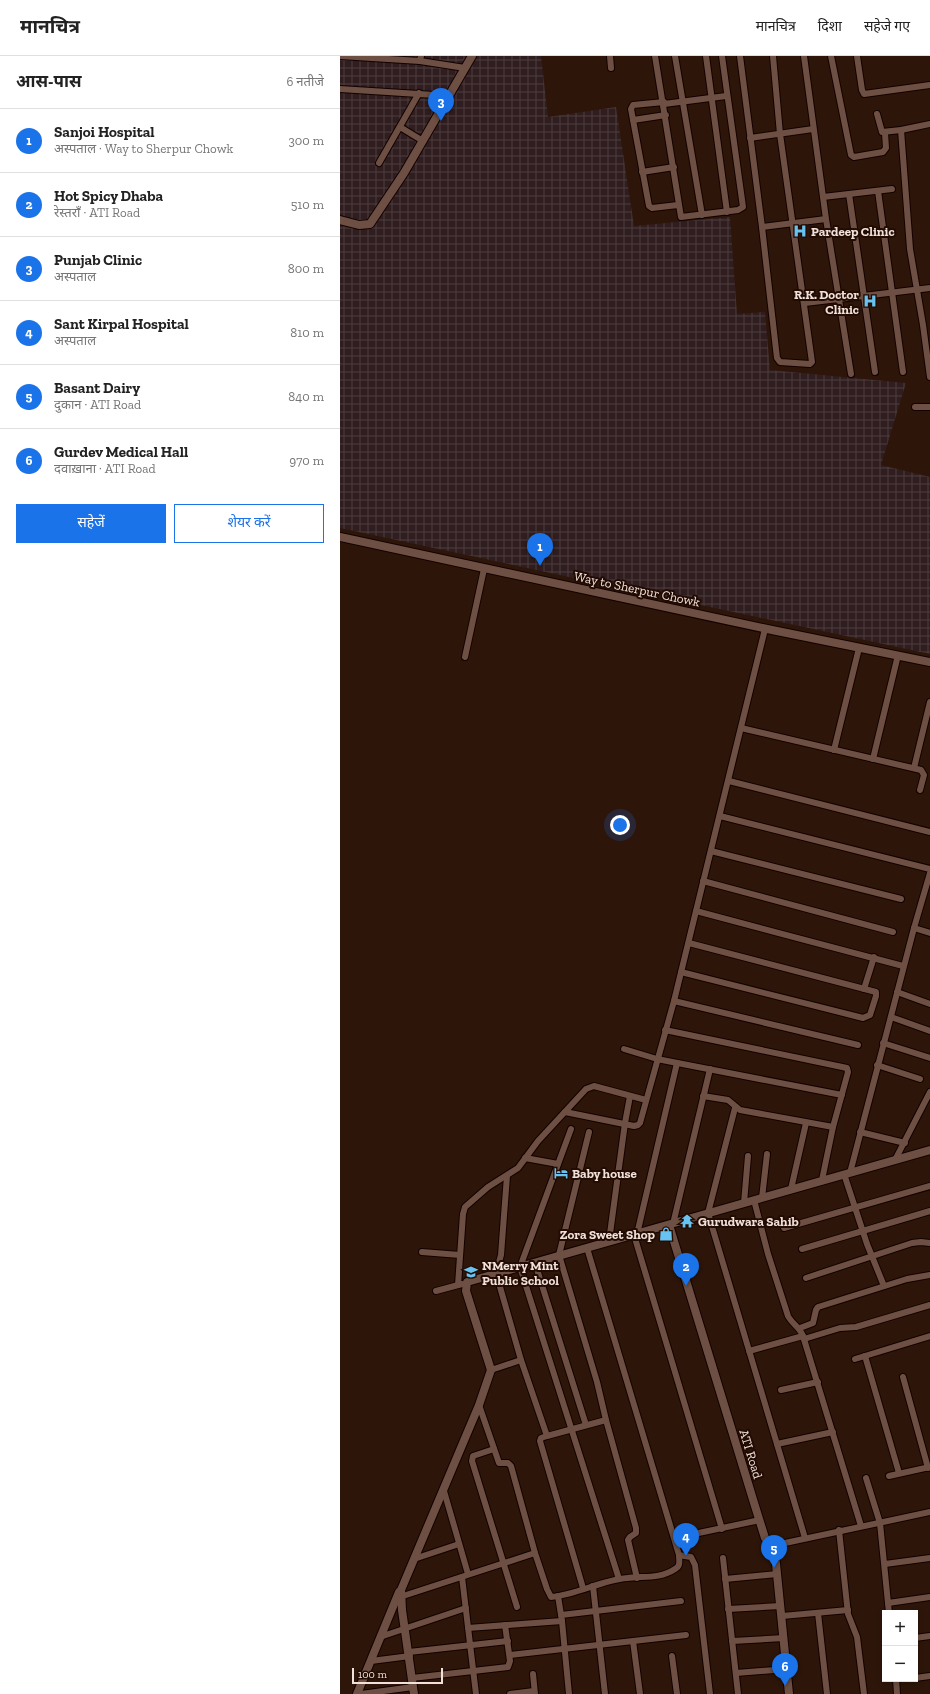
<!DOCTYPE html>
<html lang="hi">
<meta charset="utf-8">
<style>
:root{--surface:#fff;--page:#f6f6f6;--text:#222;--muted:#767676;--line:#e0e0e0;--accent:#1a73e8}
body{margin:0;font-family:"Zilla Slab","Noto Sans Devanagari",serif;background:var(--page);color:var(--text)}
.controls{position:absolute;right:12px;bottom:12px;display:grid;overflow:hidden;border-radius:0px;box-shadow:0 2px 6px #0003}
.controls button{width:36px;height:36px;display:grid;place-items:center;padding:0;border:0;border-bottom:1px solid var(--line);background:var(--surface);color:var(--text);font:20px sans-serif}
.scale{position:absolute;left:12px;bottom:10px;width:91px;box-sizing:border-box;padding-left:4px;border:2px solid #f2e1d9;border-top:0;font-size:11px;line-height:14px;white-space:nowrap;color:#f2e1d9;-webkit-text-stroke:3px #220b03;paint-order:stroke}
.you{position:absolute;left:280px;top:769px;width:14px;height:14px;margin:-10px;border:3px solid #fff;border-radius:50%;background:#1a73e8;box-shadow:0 0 0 6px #1a73e833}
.badge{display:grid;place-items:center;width:26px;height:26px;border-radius:50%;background:var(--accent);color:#fff;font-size:13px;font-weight:700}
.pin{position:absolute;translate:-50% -33px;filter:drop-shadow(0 1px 2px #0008)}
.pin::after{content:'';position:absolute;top:21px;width:14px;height:12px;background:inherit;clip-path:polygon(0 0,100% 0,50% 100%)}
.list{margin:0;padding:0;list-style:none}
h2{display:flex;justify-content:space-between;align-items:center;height:52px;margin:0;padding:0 16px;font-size:17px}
h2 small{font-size:13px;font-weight:400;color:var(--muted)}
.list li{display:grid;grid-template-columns:26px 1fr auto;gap:12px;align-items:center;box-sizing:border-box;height:64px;padding:0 16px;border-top:1px solid var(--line)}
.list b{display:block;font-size:15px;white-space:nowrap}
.list p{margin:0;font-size:13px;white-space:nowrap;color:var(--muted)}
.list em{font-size:13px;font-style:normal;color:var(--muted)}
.actions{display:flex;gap:8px;padding:12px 16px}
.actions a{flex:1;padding:9px 0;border:1px solid var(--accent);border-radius:0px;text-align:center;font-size:14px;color:var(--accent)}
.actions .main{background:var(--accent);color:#fff}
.map{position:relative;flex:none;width:590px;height:1638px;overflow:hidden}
header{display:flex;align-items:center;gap:24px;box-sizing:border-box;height:56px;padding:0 20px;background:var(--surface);border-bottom:1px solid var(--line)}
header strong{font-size:19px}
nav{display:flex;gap:22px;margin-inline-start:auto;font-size:14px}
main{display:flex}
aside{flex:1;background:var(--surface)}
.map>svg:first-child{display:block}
.industrial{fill:url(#industrial-grid)}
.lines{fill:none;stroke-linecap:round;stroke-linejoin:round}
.minor-casing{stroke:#130200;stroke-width:8}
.tertiary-casing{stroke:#130200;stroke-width:10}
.minor{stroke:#6d5043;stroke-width:6}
.tertiary{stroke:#6d5043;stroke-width:8}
.labels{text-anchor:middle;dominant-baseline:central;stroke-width:4;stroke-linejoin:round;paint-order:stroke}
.poi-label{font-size:13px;font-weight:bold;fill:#f2e1d9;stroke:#220b03;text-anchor:start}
.street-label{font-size:13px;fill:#f2e1d9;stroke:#220b03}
</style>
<header>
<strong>मानचित्र</strong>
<nav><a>मानचित्र</a><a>दिशा</a><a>सहेजे गए</a></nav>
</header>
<main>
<aside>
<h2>आस-पास<small>6 नतीजे</small></h2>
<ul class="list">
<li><span class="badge">1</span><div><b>Sanjoi Hospital</b><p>अस्पताल · Way to Sherpur Chowk</p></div><em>300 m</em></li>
<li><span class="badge">2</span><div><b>Hot Spicy Dhaba</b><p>रेस्तराँ · ATI Road</p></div><em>510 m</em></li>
<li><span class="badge">3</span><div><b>Punjab Clinic</b><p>अस्पताल</p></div><em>800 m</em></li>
<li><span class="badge">4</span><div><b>Sant Kirpal Hospital</b><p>अस्पताल</p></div><em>810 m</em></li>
<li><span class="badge">5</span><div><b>Basant Dairy</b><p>दुकान · ATI Road</p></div><em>840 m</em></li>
<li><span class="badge">6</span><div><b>Gurdev Medical Hall</b><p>दवाख़ाना · ATI Road</p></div><em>970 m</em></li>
</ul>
<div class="actions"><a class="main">सहेजें</a><a>शेयर करें</a></div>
</aside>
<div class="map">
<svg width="590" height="1638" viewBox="0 0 590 1638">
<defs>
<pattern id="industrial-grid" width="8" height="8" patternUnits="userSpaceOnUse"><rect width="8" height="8" fill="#301d1f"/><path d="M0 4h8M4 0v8" fill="none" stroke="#4e3e3f"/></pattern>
</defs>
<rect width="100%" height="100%" fill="#2d1509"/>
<path class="industrial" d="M0 0H201L208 61 276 51 294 170 390 161 397 258 425 256 430 314 566 327 541 409 590 421V598L0 472Z"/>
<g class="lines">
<g class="minor-casing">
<g id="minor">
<path d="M0 0 80 5 81 0"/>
<path d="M270 0 271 12"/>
<path d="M315 0 341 161 398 154 403 151 382 0"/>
<path d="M335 0 362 159"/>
<path d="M366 0 387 156"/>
<path d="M400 0 422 171 437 302 440 306 470 308 472 306 440 78 433 0"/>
<path d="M464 0 486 163 511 318"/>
<path d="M491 0 511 99 514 101 543 96 546 92 545 77"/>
<path d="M517 0 522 34 524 38 590 29"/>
<path d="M80 5 125 12"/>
<path d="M0 33 110 40"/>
<path d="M324 46 293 49 291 53 309 150 312 152 338 149"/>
<path d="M324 48 386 40"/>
<path d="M537 58 542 76 561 74"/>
<path d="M293 64 326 59"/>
<path d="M590 68 561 74 570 193 583 269 590 321"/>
<path d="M60 71 83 85"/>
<path d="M410 82 473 73"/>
<path d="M39 107 79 37"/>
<path d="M302 116 334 111"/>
<path d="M538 135 563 316"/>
<path d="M509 138 535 316"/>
<path d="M483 141 552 133"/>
<path d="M422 171 486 163"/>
<path d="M465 247 590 232"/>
<path d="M575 351H590"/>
<path d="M125 601 144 513"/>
<path d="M401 672 581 714 584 719 580 734"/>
<path d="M494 694 519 592"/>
<path d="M533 703 558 599"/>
<path d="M574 712 590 646"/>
<path d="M389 725 590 776"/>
<path d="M380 760 590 813"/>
<path d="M371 795 561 843"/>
<path d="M363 825 553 876"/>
<path d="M356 855 563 910"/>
<path d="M574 872 590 877"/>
<path d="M341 916 523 962 530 959 536 940V936L349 887"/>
<path d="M524 933 534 901"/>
<path d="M557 936 590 948"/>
<path d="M334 945 518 989"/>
<path d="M551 961 590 975"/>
<path d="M325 974 507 1012 508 1016 493 1071 482 1124"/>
<path d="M543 987 590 1002"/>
<path d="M284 993 317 1003 502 1039"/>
<path d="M537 1009 580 1023"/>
<path d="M363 1040 388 1044 400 1054 493 1071"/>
<path d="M395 1052 368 1157 465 1482"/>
<path d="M225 1056 294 1070 298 1069 300 1067 334 945 425 573"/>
<path d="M231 1073 180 1211 279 1523"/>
<path d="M249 1076 219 1199 257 1326 266 1364 296 1472V1477L290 1481 288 1484 297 1522"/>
<path d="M520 1076 565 1087"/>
<path d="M185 1102 218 1108"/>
<path d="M555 1104 590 1036"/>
<path d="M510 1117 574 872 590 817"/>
<path d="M504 1118 527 1188 544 1230"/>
<path d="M167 1120 161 1199 156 1217 181 1304 207 1380"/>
<path d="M451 1133 466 1067"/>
<path d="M422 1142 427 1098"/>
<path d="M414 1144 428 1198 448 1260C452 1268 460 1271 463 1280L521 1470"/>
<path d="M404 1147 408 1100"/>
<path d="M333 1168 370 1013"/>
<path d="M444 1172 590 1130"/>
<path d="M297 1178 337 1007"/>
<path d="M294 1179 382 1473"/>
<path d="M269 1185 285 1067 290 1040"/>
<path d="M247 1192 339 1499 351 1501 355 1509 370 1638"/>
<path d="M462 1193 590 1155"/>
<path d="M82 1196 120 1199"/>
<path d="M195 1207 246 1369"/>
<path d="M466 1222 572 1187 581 1186 590 1187"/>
<path d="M118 1229 123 1158 125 1151 148 1131 178 1112 198 1085 246 1033 254 1030 306 1044"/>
<path d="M96 1235 122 1228"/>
<path d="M460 1272 473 1267 476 1254 478 1251 567 1223 590 1219"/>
<path d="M464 1283 500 1272 516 1271 590 1249"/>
<path d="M409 1295 463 1280"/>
<path d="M525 1300 559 1417"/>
<path d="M515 1303 590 1280"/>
<path d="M151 1314 181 1304"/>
<path d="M563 1321 588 1412"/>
<path d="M441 1334 478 1326"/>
<path d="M139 1349 159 1407H168L171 1410 195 1497 207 1533 211 1541C236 1539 262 1524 287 1522 304 1520 320 1523 335 1513 341 1510 339 1505 339 1499"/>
<path d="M437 1388 493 1376"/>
<path d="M154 1393 133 1400 132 1405 177 1551"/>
<path d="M549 1420 590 1411"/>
<path d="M526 1422 540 1467 549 1557"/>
<path d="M104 1435 128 1518"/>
<path d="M499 1474 508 1558 517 1581 524 1638"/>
<path d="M335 1482 420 1464"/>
<path d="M431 1490 590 1456"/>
<path d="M383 1502 398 1638"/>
<path d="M74 1503 119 1488"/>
<path d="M545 1508 590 1502"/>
<path d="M122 1521 136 1638"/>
<path d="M385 1523 437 1518"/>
<path d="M253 1530 265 1638"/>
<path d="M243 1532 200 1385 201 1382 207 1380 266 1364"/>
<path d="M218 1540 222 1565 229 1638"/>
<path d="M60 1541 195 1497"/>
<path d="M548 1547 590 1541"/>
<path d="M388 1553 440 1550"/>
<path d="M478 1557 487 1638"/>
<path d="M221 1559 341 1545"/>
<path d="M442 1560 508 1554"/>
<path d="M128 1572 222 1565"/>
<path d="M40 1581 126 1552"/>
<path d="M575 1582 590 1580"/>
<path d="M293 1585 300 1638"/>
<path d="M392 1585 444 1582"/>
<path d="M69 1596 168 1585"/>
<path d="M170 1599 346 1579"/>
<path d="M332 1600 337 1638"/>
<path d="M31 1605 70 1600"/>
<path d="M396 1617 447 1613"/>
<path d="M193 1618 195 1638"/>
<path d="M72 1622 168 1611 170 1605 165 1569"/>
<path d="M575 1622 590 1620"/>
<path d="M556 1623 557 1638"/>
<path d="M21 1638 73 1631"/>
<path d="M170 1638 194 1635"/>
</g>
</g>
<g class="tertiary-casing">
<g id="tertiary">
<path d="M0 164 19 169 30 168 64 117 132 0"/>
<path d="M0 481 432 574 590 606"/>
<path d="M329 1169 415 1450 425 1482 435 1498 449 1638"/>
<path d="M17 1638 59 1536"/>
<path d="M74 1638 62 1554 61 1534 139 1349 151 1314 126 1235 127 1226 590 1094"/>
</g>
</g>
<use href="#minor" class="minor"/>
<use href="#tertiary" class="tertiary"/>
</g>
<defs>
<g id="hospital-bare" transform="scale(1.08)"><path d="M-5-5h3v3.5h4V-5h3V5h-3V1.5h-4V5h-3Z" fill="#69c3f1" stroke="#220b03" stroke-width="2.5" paint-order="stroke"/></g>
<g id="hotel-bare" transform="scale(1.08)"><path d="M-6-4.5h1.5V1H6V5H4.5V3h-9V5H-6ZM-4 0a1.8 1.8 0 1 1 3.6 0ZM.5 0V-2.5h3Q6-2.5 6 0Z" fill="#69c3f1" stroke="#220b03" stroke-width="2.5" paint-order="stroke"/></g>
<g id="temple-bare" transform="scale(1.08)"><path d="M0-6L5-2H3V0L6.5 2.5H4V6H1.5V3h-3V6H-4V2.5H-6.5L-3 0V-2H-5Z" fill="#69c3f1" stroke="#220b03" stroke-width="2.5" paint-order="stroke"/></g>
<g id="shop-bare" transform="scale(1.08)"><path d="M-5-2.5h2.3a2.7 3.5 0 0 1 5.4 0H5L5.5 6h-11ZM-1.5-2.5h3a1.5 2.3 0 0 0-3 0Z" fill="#69c3f1" stroke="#220b03" stroke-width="2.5" paint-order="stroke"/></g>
<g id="school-bare" transform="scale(1.08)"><path d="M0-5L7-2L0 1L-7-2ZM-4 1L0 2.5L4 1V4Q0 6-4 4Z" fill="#69c3f1" stroke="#220b03" stroke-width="2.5" paint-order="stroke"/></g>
</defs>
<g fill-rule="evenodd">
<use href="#hospital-bare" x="460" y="175"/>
<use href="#hospital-bare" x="530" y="245"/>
<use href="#hotel-bare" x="221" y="1117"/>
<use href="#temple-bare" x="347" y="1165"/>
<use href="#shop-bare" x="326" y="1178"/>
<use href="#school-bare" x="131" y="1216"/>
</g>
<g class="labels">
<g class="poi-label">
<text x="471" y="175">Pardeep Clinic</text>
<text x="519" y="238" text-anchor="end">R.K. Doctor<tspan x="519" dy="15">Clinic</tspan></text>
<text x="232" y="1117">Baby house</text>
<text x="358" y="1165">Gurudwara Sahib</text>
<text x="315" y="1178" text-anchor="end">Zora Sweet Shop</text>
<text x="142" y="1209">NMerry Mint<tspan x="142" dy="15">Public School</tspan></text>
</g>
<g class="street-label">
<text transform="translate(297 533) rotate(12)">Way to Sherpur Chowk</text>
<text transform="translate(411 1398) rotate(73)">ATI Road</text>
</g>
</g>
</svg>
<div class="controls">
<button>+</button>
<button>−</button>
</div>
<div class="scale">100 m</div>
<div class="you"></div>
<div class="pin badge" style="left:200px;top:510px">1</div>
<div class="pin badge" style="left:346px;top:1230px">2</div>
<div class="pin badge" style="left:101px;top:65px">3</div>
<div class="pin badge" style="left:346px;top:1500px">4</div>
<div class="pin badge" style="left:434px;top:1512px">5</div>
<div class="pin badge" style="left:445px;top:1630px">6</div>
</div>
</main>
